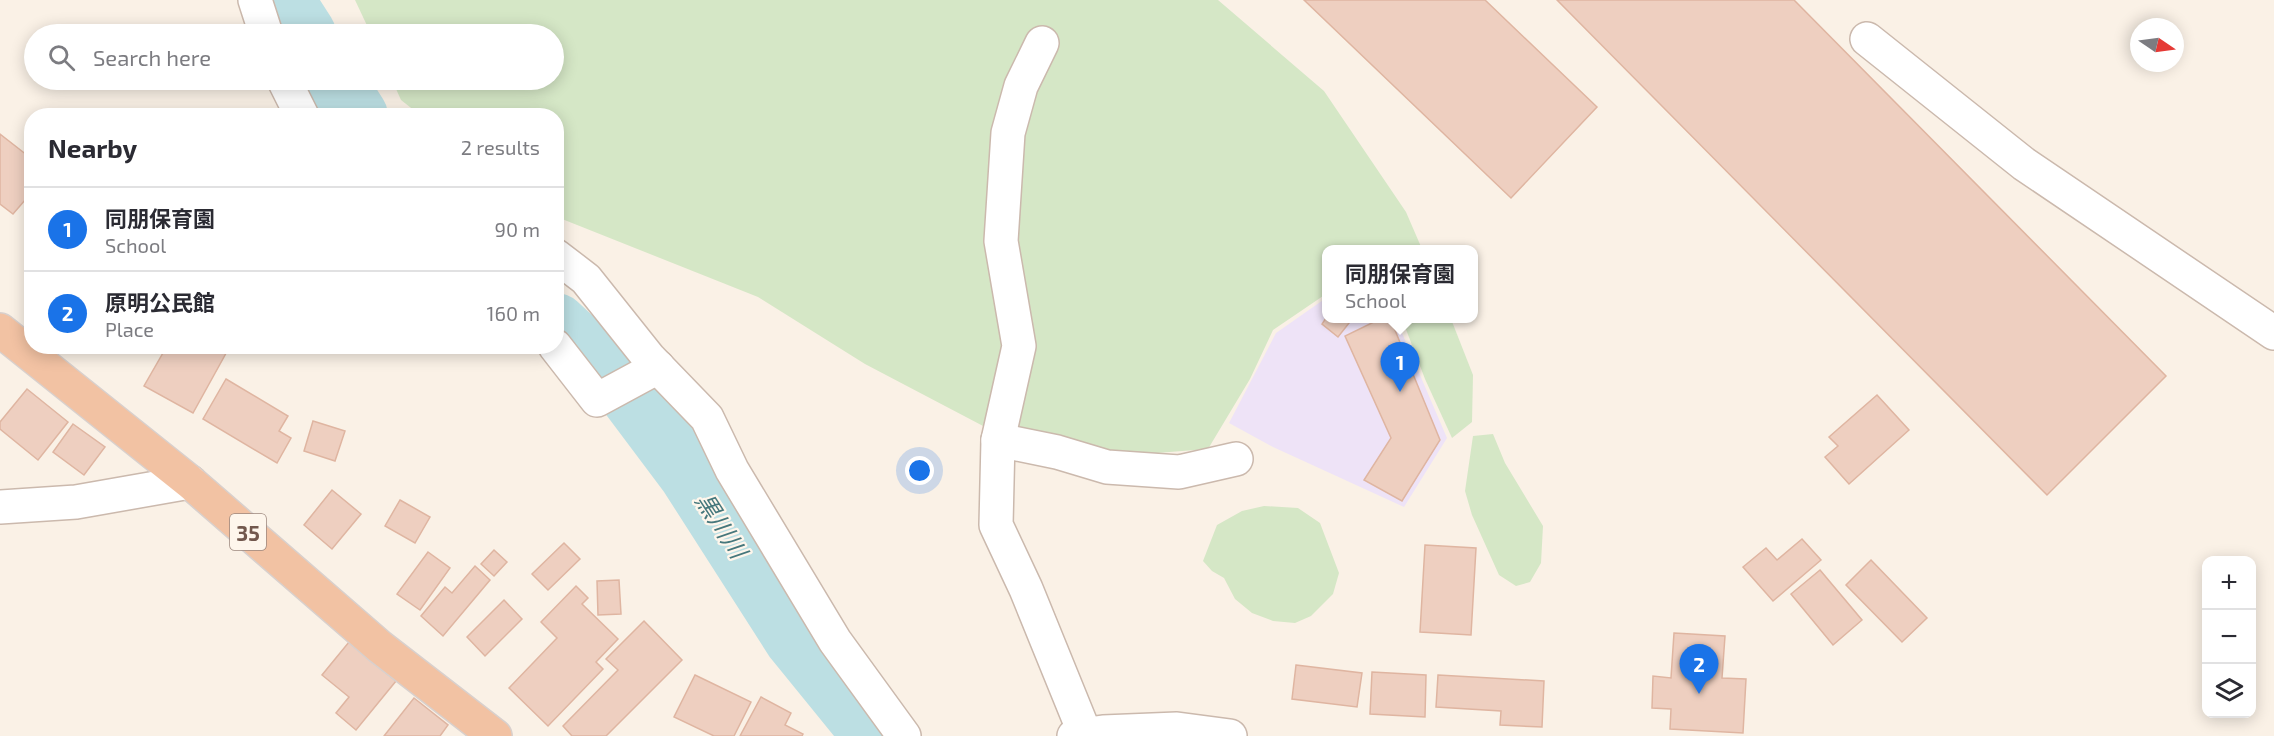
<!DOCTYPE html>
<meta charset="utf-8">
<style>
:root{--surface:#fff;--page:#f7f7f7;--text:#2b2b33;--muted:#7c7c81;--line:#e1e1e2;--accent:#1a73e8}
body{margin:0;font-family:"Exo 2","Noto Sans JP",sans-serif;background:var(--page);color:var(--text)}
.controls{position:absolute;right:18px;bottom:18px;display:grid;overflow:hidden;border-radius:12px;box-shadow:0 3px 15px #0003}
.controls button{width:54px;height:54px;display:grid;place-items:center;padding:0;border:0;border-bottom:2px solid var(--line);background:var(--surface);color:var(--text);font:30px sans-serif}
.compass{position:absolute;left:2130px;top:18px;width:54px;height:54px;border-radius:50%;background:var(--surface);box-shadow:0 3px 15px #0003;rotate:103deg}
.you{position:absolute;left:920px;top:471px;width:21px;height:21px;margin:-15px;border:4px solid #fff;border-radius:50%;background:#1a73e8;box-shadow:0 0 0 9px #1a73e833}
.badge{display:grid;place-items:center;width:39px;height:39px;border-radius:50%;background:var(--accent);color:#fff;font-size:20px;font-weight:700}
.pin{position:absolute;translate:-50% -50px;filter:drop-shadow(0 2px 3px #0008)}
.pin::after{content:'';position:absolute;top:32px;width:21px;height:18px;background:inherit;clip-path:polygon(0 0,100% 0,50% 100%)}
.popup{position:absolute;left:1322px;top:245px;width:156px;height:78px;box-sizing:border-box;display:grid;place-content:center;border-radius:12px;background:var(--surface);filter:drop-shadow(0 2px 4px #0005);font-size:20px;white-space:nowrap;color:var(--muted)}
.popup b{font-size:22px;color:var(--text)}
.popup::after{content:'';position:absolute;left:50%;top:100%;margin-left:-12px;border:12px solid transparent;border-top-color:var(--surface)}
.list{margin:0;padding:0;list-style:none}
h2{display:flex;justify-content:space-between;align-items:center;height:78px;margin:0;padding:0 24px;font-size:26px}
h2 small{font-size:20px;font-weight:400;color:var(--muted)}
.list li{display:grid;grid-template-columns:39px 1fr auto;gap:18px;align-items:center;box-sizing:border-box;height:84px;padding:0 24px;border-top:2px solid var(--line)}
.list b{display:block;font-size:22px;white-space:nowrap}
.list p{margin:0;font-size:20px;white-space:nowrap;color:var(--muted)}
.list em{font-size:20px;font-style:normal;color:var(--muted)}
.icon{flex:none;width:33px;height:33px;fill:none;stroke:currentColor;stroke-width:2;stroke-linecap:round;stroke-linejoin:round}
.map{position:relative;flex:none;width:2274px;height:736px;overflow:hidden}
.search{position:absolute;background:var(--surface);box-shadow:0 3px 15px #0003;left:24px;top:24px;width:540px;height:66px;display:flex;align-items:center;gap:15px;box-sizing:border-box;padding:0 21px;border-radius:33px;color:var(--muted);font-size:22px}
.panel{position:absolute;background:var(--surface);box-shadow:0 3px 15px #0003;left:24px;top:108px;width:540px;height:246px;border-radius:24px}
.map>svg:first-child{display:block}
.education{fill:#eee3f7}
.green{fill:#d5e7c6}
.lines{fill:none;stroke-linecap:round;stroke-linejoin:round}
.river{stroke:#bcdfe3;stroke-width:62}
.building{fill:#eecfc0;stroke:#dfb5a1;stroke-width:1.5}
.minor-casing{stroke:#cbb9ad;stroke-width:36}
.tertiary-casing{stroke:#cbb9ad;stroke-width:36}
.trunk-casing{stroke:#d8d0cd;stroke-width:36}
.minor{stroke:#fff;stroke-width:33}
.tertiary{stroke:#fff;stroke-width:33}
.trunk{stroke:#f2c2a3;stroke-width:33}
.labels{text-anchor:middle;dominant-baseline:central;stroke-width:4.5;stroke-linejoin:round;paint-order:stroke}
.shield{fill:#fef6ec;stroke:#9c877d;stroke-width:1.5}
.shield-label{font-size:21px;font-weight:bold;fill:#72584d}
.water-label{font-size:24px;font-style:italic;fill:#45777c;stroke:#fef6ec}
</style>
<div class="map">
<svg width="2274" height="736" viewBox="0 0 2274 736">
<rect width="100%" height="100%" fill="#faf1e6"/>
<path class="education" d="M1326 298V318L1396 319 1447 438 1404 507 1273 447 1229 423 1276 333Z"/>
<g class="green">
<path d="M355 0H1218L1324 91 1406 212 1422 249H1326V294L1273 330 1250 379 1208 449 1131 455 985 427 865 364 758 297 557 217 556 116 420 115 401 100 392 80H554V34H371Z"/>
<path d="M1402 319H1451L1473 375 1472 422 1452 438 1425 379Z"/>
<path d="M1493 434 1505 463 1543 526 1541 563 1530 582 1516 586 1499 575 1472 515 1465 491 1473 436Z"/>
<path d="M1264 506 1298 508 1320 523 1339 573 1333 594 1311 616 1295 623 1273 621 1252 613 1235 599 1224 578 1212 571 1203 561 1217 525 1242 511Z"/>
</g>
<g class="lines">
<g class="river">
<path d="M283 0 305 34"/>
<path d="M334 80 357 116"/>
<path d="M556 324 624 387 690 475 795 639 874 736"/>
</g>
</g>
<g class="building">
<path d="M1304 0H1485L1597 107 1511 198Z"/>
<path d="M1557 0H1794L2166 376 2047 495Z"/>
<path d="M0 134 32 159V192L13 214 0 204Z"/>
<path d="M1326 318H1353L1338 337 1322 324Z"/>
<path d="M1382 318H1390L1440 440 1402 501 1364 480 1391 438 1345 336Z"/>
<path d="M167 346H230L193 413 144 386Z"/>
<path d="M226 379 288 416 279 431 291 438 277 463 203 419Z"/>
<path d="M27 389 68 422 38 460 0 429V422Z"/>
<path d="M1877 395 1909 430 1849 484 1825 457 1838 446 1829 437Z"/>
<path d="M313 421 345 431 335 461 304 451Z"/>
<path d="M73 424 105 447 84 475 53 452Z"/>
<path d="M332 490 361 514 332 549 304 525Z"/>
<path d="M400 500 430 517 415 543 385 526Z"/>
<path d="M1802 539 1821 560 1773 601 1743 567 1766 548 1777 560Z"/>
<path d="M564 543 580 559 548 590 532 574Z"/>
<path d="M1425 545 1476 548 1471 635 1420 632Z"/>
<path d="M494 550 507 562 494 576 481 564Z"/>
<path d="M428 552 450 568 420 610 397 594Z"/>
<path d="M1871 560 1927 618 1902 642 1846 585Z"/>
<path d="M475 566 490 580 443 636 421 616 445 587 452 593Z"/>
<path d="M1820 570 1862 620 1833 645 1791 594Z"/>
<path d="M619 580 621 614 598 615 597 581Z"/>
<path d="M576 586 588 598 582 604 618 639 596 662 603 669 548 726 509 688 557 638 541 622Z"/>
<path d="M504 600 522 619 485 656 467 637Z"/>
<path d="M644 621 682 660 606 736H572L563 726 618 670 606 659Z"/>
<path d="M1674 633 1725 636 1722 678 1746 679 1743 733 1670 729 1671 709 1652 708 1653 676 1671 678Z"/>
<path d="M349 642 396 681 356 730 336 713 349 697 322 675Z"/>
<path d="M1296 665 1362 673 1357 707 1292 699Z"/>
<path d="M1372 672 1426 675 1425 717 1370 714Z"/>
<path d="M695 675 751 702 734 736H714L674 717Z"/>
<path d="M1438 675 1544 681 1542 727 1500 725 1501 711 1436 707Z"/>
<path d="M761 697 791 713 785 725 803 734 802 736H740Z"/>
<path d="M414 698 448 725 440 736H384Z"/>
</g>
<g class="lines">
<g class="minor-casing">
<g id="minor">
<path d="M255 0 266 34"/>
<path d="M1867 39 2024 164 2274 333"/>
<path d="M1042 43 1021 86 1008 133 1001 241 1019 346 998 440 996 525 1026 589 1085 734"/>
<path d="M284 80 302 116"/>
<path d="M556 256 586 279 649 358 707 418 732 470 835 641 904 736"/>
<path d="M555 346 597 400 658 367"/>
<path d="M998 440 1057 452 1107 467 1179 472 1236 459"/>
<path d="M0 507 76 502 190 482"/>
</g>
</g>
<g class="tertiary-casing">
<path id="tertiary" d="M1074 736 1103 732 1177 729 1230 736"/>
</g>
<g class="trunk-casing">
<path id="trunk" d="M0 330 190 482 380 647 495 736"/>
</g>
<use href="#minor" class="minor"/>
<use href="#tertiary" class="tertiary"/>
<use href="#trunk" class="trunk"/>
</g>
<g class="labels">
<rect class="shield" x="230" y="514" width="36" height="36" rx="4.5"/>
<g class="shield-label">
<text x="248" y="532">35</text>
</g>
<g class="water-label">
<text transform="translate(722 525) rotate(57)">黒川川</text>
</g>
</g>
</svg>
<div class="controls">
<button>+</button>
<button>−</button>
<button><svg class="icon" aria-label="layers" viewBox="0 0 24 24"><path d="M12 4l9 5-9 5-9-5zM3 14l9 5 9-5"/></svg></button>
</div>
<svg class="compass" viewBox="-18 -18 36 36"><path d="M0-13l5 13h-10z" fill="#e53935"/><path d="M0 13l5-13h-10z" fill="#7c7c81"/></svg>
<div class="you"></div>
<div class="pin badge" style="left:1400px;top:392px">1</div>
<div class="popup"><b>同朋保育園</b>School</div>
<div class="pin badge" style="left:1699px;top:694px">2</div>
<div class="search"><svg class="icon" aria-label="search" viewBox="0 0 24 24"><circle cx="10" cy="10" r="6"/><path d="M15 15l6 6"/></svg>Search here</div>
<section class="panel">
<h2>Nearby<small>2 results</small></h2>
<ul class="list">
<li><span class="badge">1</span><div><b>同朋保育園</b><p>School</p></div><em>90 m</em></li>
<li><span class="badge">2</span><div><b>原明公民館</b><p>Place</p></div><em>160 m</em></li>
</ul>
</section>
</div>
